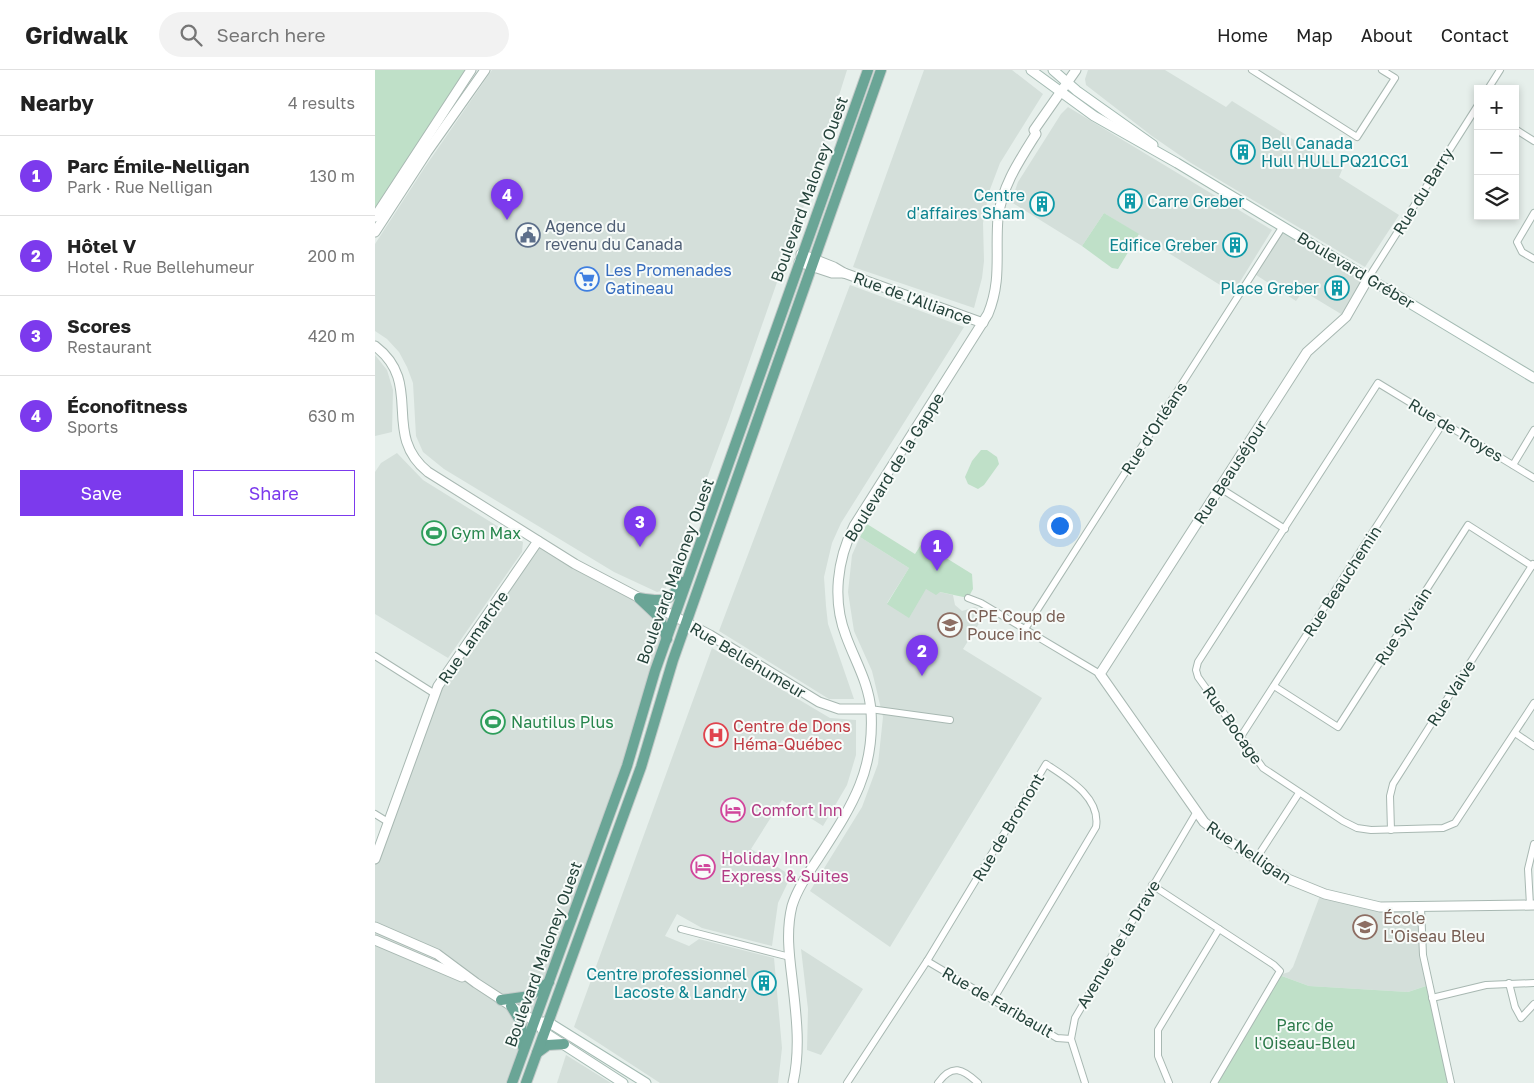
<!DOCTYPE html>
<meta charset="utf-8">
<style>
:root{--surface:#fff;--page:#f2f2f2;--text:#222;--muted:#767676;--line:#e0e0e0;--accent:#7c3aed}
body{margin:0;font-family:"Golos Text",sans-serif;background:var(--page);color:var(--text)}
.controls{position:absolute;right:15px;top:15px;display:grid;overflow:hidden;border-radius:0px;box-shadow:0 2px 8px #0003}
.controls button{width:45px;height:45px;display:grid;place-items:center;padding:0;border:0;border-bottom:1px solid var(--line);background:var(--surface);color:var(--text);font:25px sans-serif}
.you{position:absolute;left:684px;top:455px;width:18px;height:18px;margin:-12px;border:4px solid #fff;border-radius:50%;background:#1a73e8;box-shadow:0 0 0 8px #1a73e833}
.badge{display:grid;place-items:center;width:32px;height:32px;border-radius:50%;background:var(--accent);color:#fff;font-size:16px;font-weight:700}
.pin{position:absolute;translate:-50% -41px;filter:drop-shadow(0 1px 2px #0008)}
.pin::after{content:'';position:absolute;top:26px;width:18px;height:15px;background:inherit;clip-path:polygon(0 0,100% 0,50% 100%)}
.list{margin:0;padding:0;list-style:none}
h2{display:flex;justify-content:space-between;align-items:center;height:65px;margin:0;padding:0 20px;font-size:21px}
h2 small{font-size:16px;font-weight:400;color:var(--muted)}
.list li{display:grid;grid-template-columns:32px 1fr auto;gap:15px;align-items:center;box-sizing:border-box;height:80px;padding:0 20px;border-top:1px solid var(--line)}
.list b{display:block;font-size:19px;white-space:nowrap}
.list p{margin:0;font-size:16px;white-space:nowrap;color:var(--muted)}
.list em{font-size:16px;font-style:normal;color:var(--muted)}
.actions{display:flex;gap:10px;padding:15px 20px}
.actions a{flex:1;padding:11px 0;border:1px solid var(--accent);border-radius:0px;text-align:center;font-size:18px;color:var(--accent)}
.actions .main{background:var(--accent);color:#fff}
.icon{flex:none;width:28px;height:28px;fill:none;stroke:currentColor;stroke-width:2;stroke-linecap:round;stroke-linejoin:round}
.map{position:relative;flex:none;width:1159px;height:1013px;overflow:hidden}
header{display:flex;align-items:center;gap:30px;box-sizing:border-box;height:70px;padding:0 25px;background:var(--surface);border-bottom:1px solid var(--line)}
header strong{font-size:24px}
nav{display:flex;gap:28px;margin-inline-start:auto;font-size:18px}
.search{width:350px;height:45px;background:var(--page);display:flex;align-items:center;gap:12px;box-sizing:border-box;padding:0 18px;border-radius:28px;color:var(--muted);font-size:19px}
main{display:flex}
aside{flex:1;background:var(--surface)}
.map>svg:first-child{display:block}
.built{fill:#d4dfda}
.green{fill:#bfe0c8}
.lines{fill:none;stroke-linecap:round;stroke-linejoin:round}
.minor-casing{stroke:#a8b8b2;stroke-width:8}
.tertiary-casing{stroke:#a8b8b2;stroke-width:11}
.secondary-casing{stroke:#a4bbb3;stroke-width:11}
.primary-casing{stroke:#c2cac8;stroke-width:12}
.minor{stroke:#fff;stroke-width:6}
.tertiary{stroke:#fff;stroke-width:9}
.secondary{stroke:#fff;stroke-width:9}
.primary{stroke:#6aa596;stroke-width:10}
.labels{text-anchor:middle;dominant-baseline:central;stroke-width:4;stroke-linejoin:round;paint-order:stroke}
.culture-label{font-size:16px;fill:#0d838f;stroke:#f7fbf9;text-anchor:end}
.street-label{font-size:16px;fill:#24423a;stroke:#f7fbf9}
.service-label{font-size:16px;fill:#4e5e75;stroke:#f7fbf9;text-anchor:start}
.shop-label{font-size:16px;fill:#366cbe;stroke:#f7fbf9;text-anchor:start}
.leisure-label{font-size:16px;fill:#27864d;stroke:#f7fbf9;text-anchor:start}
.education-label{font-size:16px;fill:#785e54;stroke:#f7fbf9;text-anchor:start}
.health-label{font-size:16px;fill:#be3a42;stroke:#f7fbf9;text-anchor:start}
.hotel-label{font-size:16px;fill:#b23c85;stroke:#f7fbf9;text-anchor:start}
.park-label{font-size:16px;fill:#2d7a4b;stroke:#f7fbf9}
</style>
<header>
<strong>Gridwalk</strong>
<div class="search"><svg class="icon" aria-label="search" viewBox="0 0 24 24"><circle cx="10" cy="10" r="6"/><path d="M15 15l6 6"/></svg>Search here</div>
<nav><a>Home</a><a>Map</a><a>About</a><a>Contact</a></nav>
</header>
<main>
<aside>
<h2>Nearby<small>4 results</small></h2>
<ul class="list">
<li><span class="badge">1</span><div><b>Parc Émile-Nelligan</b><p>Park · Rue Nelligan</p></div><em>130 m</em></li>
<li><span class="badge">2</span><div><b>Hôtel V</b><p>Hotel · Rue Bellehumeur</p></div><em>200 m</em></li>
<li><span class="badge">3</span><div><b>Scores</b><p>Restaurant</p></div><em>420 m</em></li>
<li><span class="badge">4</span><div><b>Éconofitness</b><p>Sports</p></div><em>630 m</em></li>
</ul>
<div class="actions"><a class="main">Save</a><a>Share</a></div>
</aside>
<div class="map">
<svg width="1159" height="1013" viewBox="0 0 1159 1013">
<rect width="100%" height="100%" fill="#e6efeb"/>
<g class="built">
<path d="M117 0H472L434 121 353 352 290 520 282 522 239 502 69 399 48 382 41 366 38 313 32 297 24 282 12 269 0 261V174L50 97Z"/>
<path d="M549 0H637L668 24 625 93 614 122 608 153 609 191 607 208 599 238 478 197Z"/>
<path d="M713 0H790L851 37 857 31 967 100 964 107 1024 145 990 197 816 93 777 66 711 15 710 9Z"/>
<path d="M693 37 897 160 858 223 729 143 707 176 636 132 643 112 686 44Z"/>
<path d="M908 156 994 207 971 247 928 221 921 231 878 203Z"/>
<path d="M475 215 589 257 466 453 457 473 449 507 451 536 453 554 479 629H454L344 561Z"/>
<path d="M0 285 12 300 18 320 17 362 0 366Z"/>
<path d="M22 383 48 410 148 472 147 482 73 588 0 544V402L6 393Z"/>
<path d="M485 467 534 498 512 533 551 519 578 525 580 535 587 541 600 537 610 544 588 579 667 628 515 877 435 821 487 737 503 694 508 647 497 601 479 561 473 522 477 485Z"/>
<path d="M163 471 300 547 137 1013H0V789L60 624Z"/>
<path d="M337 578 455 648 481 650V685L472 715 448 756 407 730 376 779 416 806 403 833 397 876 327 858 302 844 290 866 314 876 324 869 399 888 407 978 403 1013H285L199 957Z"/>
<path d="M946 823 963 829 1046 838 1054 915 1033 922 934 916 904 905 914 902 918 897Z"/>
<path d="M426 879 488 919 446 985 432 980 433 939Z"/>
<path d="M191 985 236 1013H182Z"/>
</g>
<g class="green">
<path d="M0 0H95L0 147Z"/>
<path d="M729 143 764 164 743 199 737 198 707 176Z"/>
<path d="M606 380H612L622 387 624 394 609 415 603 419 593 414 590 407 597 391Z"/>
<path d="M492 454 540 484 547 473 597 504 598 519 593 528 565 522 561 525 551 519 534 548 512 534 534 498 485 467Z"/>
<path d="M904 905 934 916 1033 922 1054 915 1076 1013H839Z"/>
</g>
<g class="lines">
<g class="minor-casing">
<g id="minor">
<path d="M877 0 982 67 1020 8 1007 0"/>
<path d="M1113 19 1125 0"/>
<path d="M1140 59 1159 71"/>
<path d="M1159 143 1142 172 1147 182 1159 189"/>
<path d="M994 207 1103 35"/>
<path d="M1138 395 1159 360"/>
<path d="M1159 408 1003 313 823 592 821 600 823 607 888 698 968 751 982 758 996 760 1068 758 1080 753 1159 633"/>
<path d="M845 418 910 459"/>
<path d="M593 528 606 533 725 604"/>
<path d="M650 559 908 156"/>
<path d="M0 586 60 624"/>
<path d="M899 616 963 657 1093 455 1157 496"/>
<path d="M495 639 575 650"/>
<path d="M1140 663 1159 676"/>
<path d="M865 668 1068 353"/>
<path d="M0 744 13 752"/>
<path d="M1016 760 1015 726 1018 714 1158 494"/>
<path d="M881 789 924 723"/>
<path d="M777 815 899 895 905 901 839 1013"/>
<path d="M1155 835 1153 799 1159 774"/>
<path d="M1046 838 1048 885 1076 1013"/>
<path d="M306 859 415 887"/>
<path d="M552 891 682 968 696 969"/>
<path d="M1134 913 1140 937 1146 948 1159 934"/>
<path d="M1057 928 1111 915 1159 913"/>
<path d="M472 1013 552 891 671 694C692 708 726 727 721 757L618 930"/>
<path d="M563 1013C577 993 588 999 603 1013"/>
<path d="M710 1013 696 969 700 948 821 743"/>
<path d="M794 1013 783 986V960L844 859"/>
</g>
</g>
<g class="tertiary-casing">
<g id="tertiary">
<path d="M0 147 96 0"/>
<path d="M0 162 52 82 110 0"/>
<path d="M426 184 459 197 469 203 608 253"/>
<path d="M424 192 457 203H469"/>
<path d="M994 207 971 247 932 282 725 604 829 752 855 772 913 809 950 824 1005 837 1159 835"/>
<path d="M0 276C50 314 5 363 53 402L200 494 335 565 444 632 464 639H495"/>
<path d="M0 789 63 616 163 471"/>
<path d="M0 857 62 884 101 913 161 952"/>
<path d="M0 870 87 907"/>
<path d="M418 1013C426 978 421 943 417 908 414 884 411 860 417 836 422 819 434 802 444 787 476 737 500 702 496 641 494 613 480 591 471 566 457 530 462 490 479 456L613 244C627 210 620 183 623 148 627 116 644 91 661 64L659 60 701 0"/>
</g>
</g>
<g class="secondary-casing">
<g id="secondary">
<path d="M656 0 719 46 802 93 1159 308"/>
<path d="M678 0 702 21 778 75"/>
<path d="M161 952H173L271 1013"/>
<path d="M166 958 169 962 248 1013"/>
</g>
</g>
<g class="primary-casing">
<g id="primary">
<path d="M264 528C288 532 294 533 308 512"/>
<path d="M265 529 285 548 292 569"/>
<path d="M126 930 155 926 174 912"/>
<path d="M136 936 146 952 148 977"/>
<path d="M162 983 173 975 189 974"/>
<path d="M137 1013 252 696 280 601 493 0"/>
<path d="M151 1013 266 697 298 590 506 0"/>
</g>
</g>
<use href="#minor" class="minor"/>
<use href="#tertiary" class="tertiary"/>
<use href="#secondary" class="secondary"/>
<use href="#primary" class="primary"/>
</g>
<defs>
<g id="building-ring" transform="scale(1.25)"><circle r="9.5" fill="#f7fbf9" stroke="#0f9aa8" stroke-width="1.5"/><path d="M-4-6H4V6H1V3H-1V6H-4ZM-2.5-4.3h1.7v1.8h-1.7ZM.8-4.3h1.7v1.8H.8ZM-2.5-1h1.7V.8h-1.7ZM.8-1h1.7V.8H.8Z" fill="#0f9aa8"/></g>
<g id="civic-ring" transform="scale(1.25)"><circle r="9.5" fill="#f7fbf9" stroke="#5c6f8a" stroke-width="1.5"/><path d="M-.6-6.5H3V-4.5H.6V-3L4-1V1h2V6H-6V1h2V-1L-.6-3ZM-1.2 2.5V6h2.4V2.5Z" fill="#5c6f8a"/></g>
<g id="supermarket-ring" transform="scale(1.25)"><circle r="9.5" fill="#f7fbf9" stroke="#3f7fe0" stroke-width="1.5"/><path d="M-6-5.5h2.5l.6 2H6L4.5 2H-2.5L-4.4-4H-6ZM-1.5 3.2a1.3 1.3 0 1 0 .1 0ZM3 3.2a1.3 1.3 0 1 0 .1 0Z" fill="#3f7fe0"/></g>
<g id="stadium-ring" transform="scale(1.25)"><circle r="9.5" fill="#f7fbf9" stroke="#2e9e5b" stroke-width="1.5"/><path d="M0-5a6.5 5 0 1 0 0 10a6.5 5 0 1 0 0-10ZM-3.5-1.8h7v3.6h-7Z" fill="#2e9e5b"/></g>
<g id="school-ring" transform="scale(1.25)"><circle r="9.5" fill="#f7fbf9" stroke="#8d6e63" stroke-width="1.5"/><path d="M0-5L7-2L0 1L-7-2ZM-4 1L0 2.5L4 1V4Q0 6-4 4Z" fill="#8d6e63"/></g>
<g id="hospital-ring" transform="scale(1.25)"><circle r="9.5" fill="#f7fbf9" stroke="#e0444e" stroke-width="1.5"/><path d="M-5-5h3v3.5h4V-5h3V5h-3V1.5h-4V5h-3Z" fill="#e0444e"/></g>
<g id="hotel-ring" transform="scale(1.25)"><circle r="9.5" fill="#f7fbf9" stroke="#d1479c" stroke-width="1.5"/><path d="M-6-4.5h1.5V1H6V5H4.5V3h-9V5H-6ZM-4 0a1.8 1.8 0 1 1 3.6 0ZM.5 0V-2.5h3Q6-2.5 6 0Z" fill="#d1479c"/></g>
</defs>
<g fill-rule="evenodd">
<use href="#building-ring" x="868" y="82"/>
<use href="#building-ring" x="755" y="131"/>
<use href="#building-ring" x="667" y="134"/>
<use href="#civic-ring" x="153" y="165"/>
<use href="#building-ring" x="860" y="175"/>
<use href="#supermarket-ring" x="212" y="209"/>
<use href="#building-ring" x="962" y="218"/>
<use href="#stadium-ring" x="59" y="463"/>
<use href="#school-ring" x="575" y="555"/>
<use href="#stadium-ring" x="118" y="652"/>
<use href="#hospital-ring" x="341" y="665"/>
<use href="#hotel-ring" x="358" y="740"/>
<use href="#hotel-ring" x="328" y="797"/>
<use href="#school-ring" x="990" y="857"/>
<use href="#building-ring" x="389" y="913"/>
</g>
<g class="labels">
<g class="culture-label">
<text x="886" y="73" text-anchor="start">Bell Canada<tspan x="886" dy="18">Hull HULLPQ21CG1</tspan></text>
<text x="650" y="125">Centre<tspan x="650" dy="18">d'affaires Sham</tspan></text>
<text x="772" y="131" text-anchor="start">Carre Greber</text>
<text x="842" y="175">Edifice Greber</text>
<text x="944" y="218">Place Greber</text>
<text x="372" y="904">Centre professionnel<tspan x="372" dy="18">Lacoste &amp; Landry</tspan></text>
</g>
<g class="street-label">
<text transform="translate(434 119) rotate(-70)">Boulevard Maloney Ouest</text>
<text transform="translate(1048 121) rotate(-58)">Rue du Barry</text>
<text transform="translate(981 200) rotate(31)">Boulevard Gréber</text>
<text transform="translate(538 228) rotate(20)">Rue de l'Alliance</text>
<text transform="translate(779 358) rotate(-57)">Rue d'Orléans</text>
<text transform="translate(1081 360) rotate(31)">Rue de Troyes</text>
<text transform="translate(519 397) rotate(-58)">Boulevard de la Gappe</text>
<text transform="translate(855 402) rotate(-57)">Rue Beauséjour</text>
<text transform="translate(300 501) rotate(-70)">Boulevard Maloney Ouest</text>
<text transform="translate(967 511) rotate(-57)">Rue Beauchemin</text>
<text transform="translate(1028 556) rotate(-57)">Rue Sylvain</text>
<text transform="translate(98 567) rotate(-55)">Rue Lamarche</text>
<text transform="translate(373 590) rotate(31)">Rue Bellehumeur</text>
<text transform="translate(1076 623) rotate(-57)">Rue Vaive</text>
<text transform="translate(858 655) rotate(55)">Rue Bocage</text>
<text transform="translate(633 757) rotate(-59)">Rue de Bromont</text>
<text transform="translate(874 782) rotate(34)">Rue Nelligan</text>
<text transform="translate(743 874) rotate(-59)">Avenue de la Drave</text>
<text transform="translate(168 884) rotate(-70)">Boulevard Maloney Ouest</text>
<text transform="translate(623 932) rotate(30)">Rue de Faribault</text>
</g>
<g class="service-label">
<text x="170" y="156">Agence du<tspan x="170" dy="18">revenu du Canada</tspan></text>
</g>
<g class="shop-label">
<text x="230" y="200">Les Promenades<tspan x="230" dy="18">Gatineau</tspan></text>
</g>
<g class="leisure-label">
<text x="76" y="463">Gym Max</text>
<text x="136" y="652">Nautilus Plus</text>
</g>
<g class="education-label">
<text x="592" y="546">CPE Coup de<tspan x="592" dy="18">Pouce inc</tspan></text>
<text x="1008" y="848">École<tspan x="1008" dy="18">L'Oiseau Bleu</tspan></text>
</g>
<g class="health-label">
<text x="358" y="656">Centre de Dons<tspan x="358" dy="18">Héma-Québec</tspan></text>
</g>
<g class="hotel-label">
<text x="376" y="740">Comfort Inn</text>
<text x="346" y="788">Holiday Inn<tspan x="346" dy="18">Express &amp; Suites</tspan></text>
</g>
<g class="park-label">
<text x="930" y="955">Parc de<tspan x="930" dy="18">l'Oiseau-Bleu</tspan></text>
</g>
</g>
</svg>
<div class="controls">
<button>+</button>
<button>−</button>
<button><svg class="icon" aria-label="layers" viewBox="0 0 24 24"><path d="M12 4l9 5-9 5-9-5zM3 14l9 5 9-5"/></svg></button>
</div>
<div class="you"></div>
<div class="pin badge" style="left:562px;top:501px">1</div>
<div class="pin badge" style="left:547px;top:606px">2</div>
<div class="pin badge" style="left:265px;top:477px">3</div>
<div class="pin badge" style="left:132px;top:150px">4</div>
</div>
</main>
